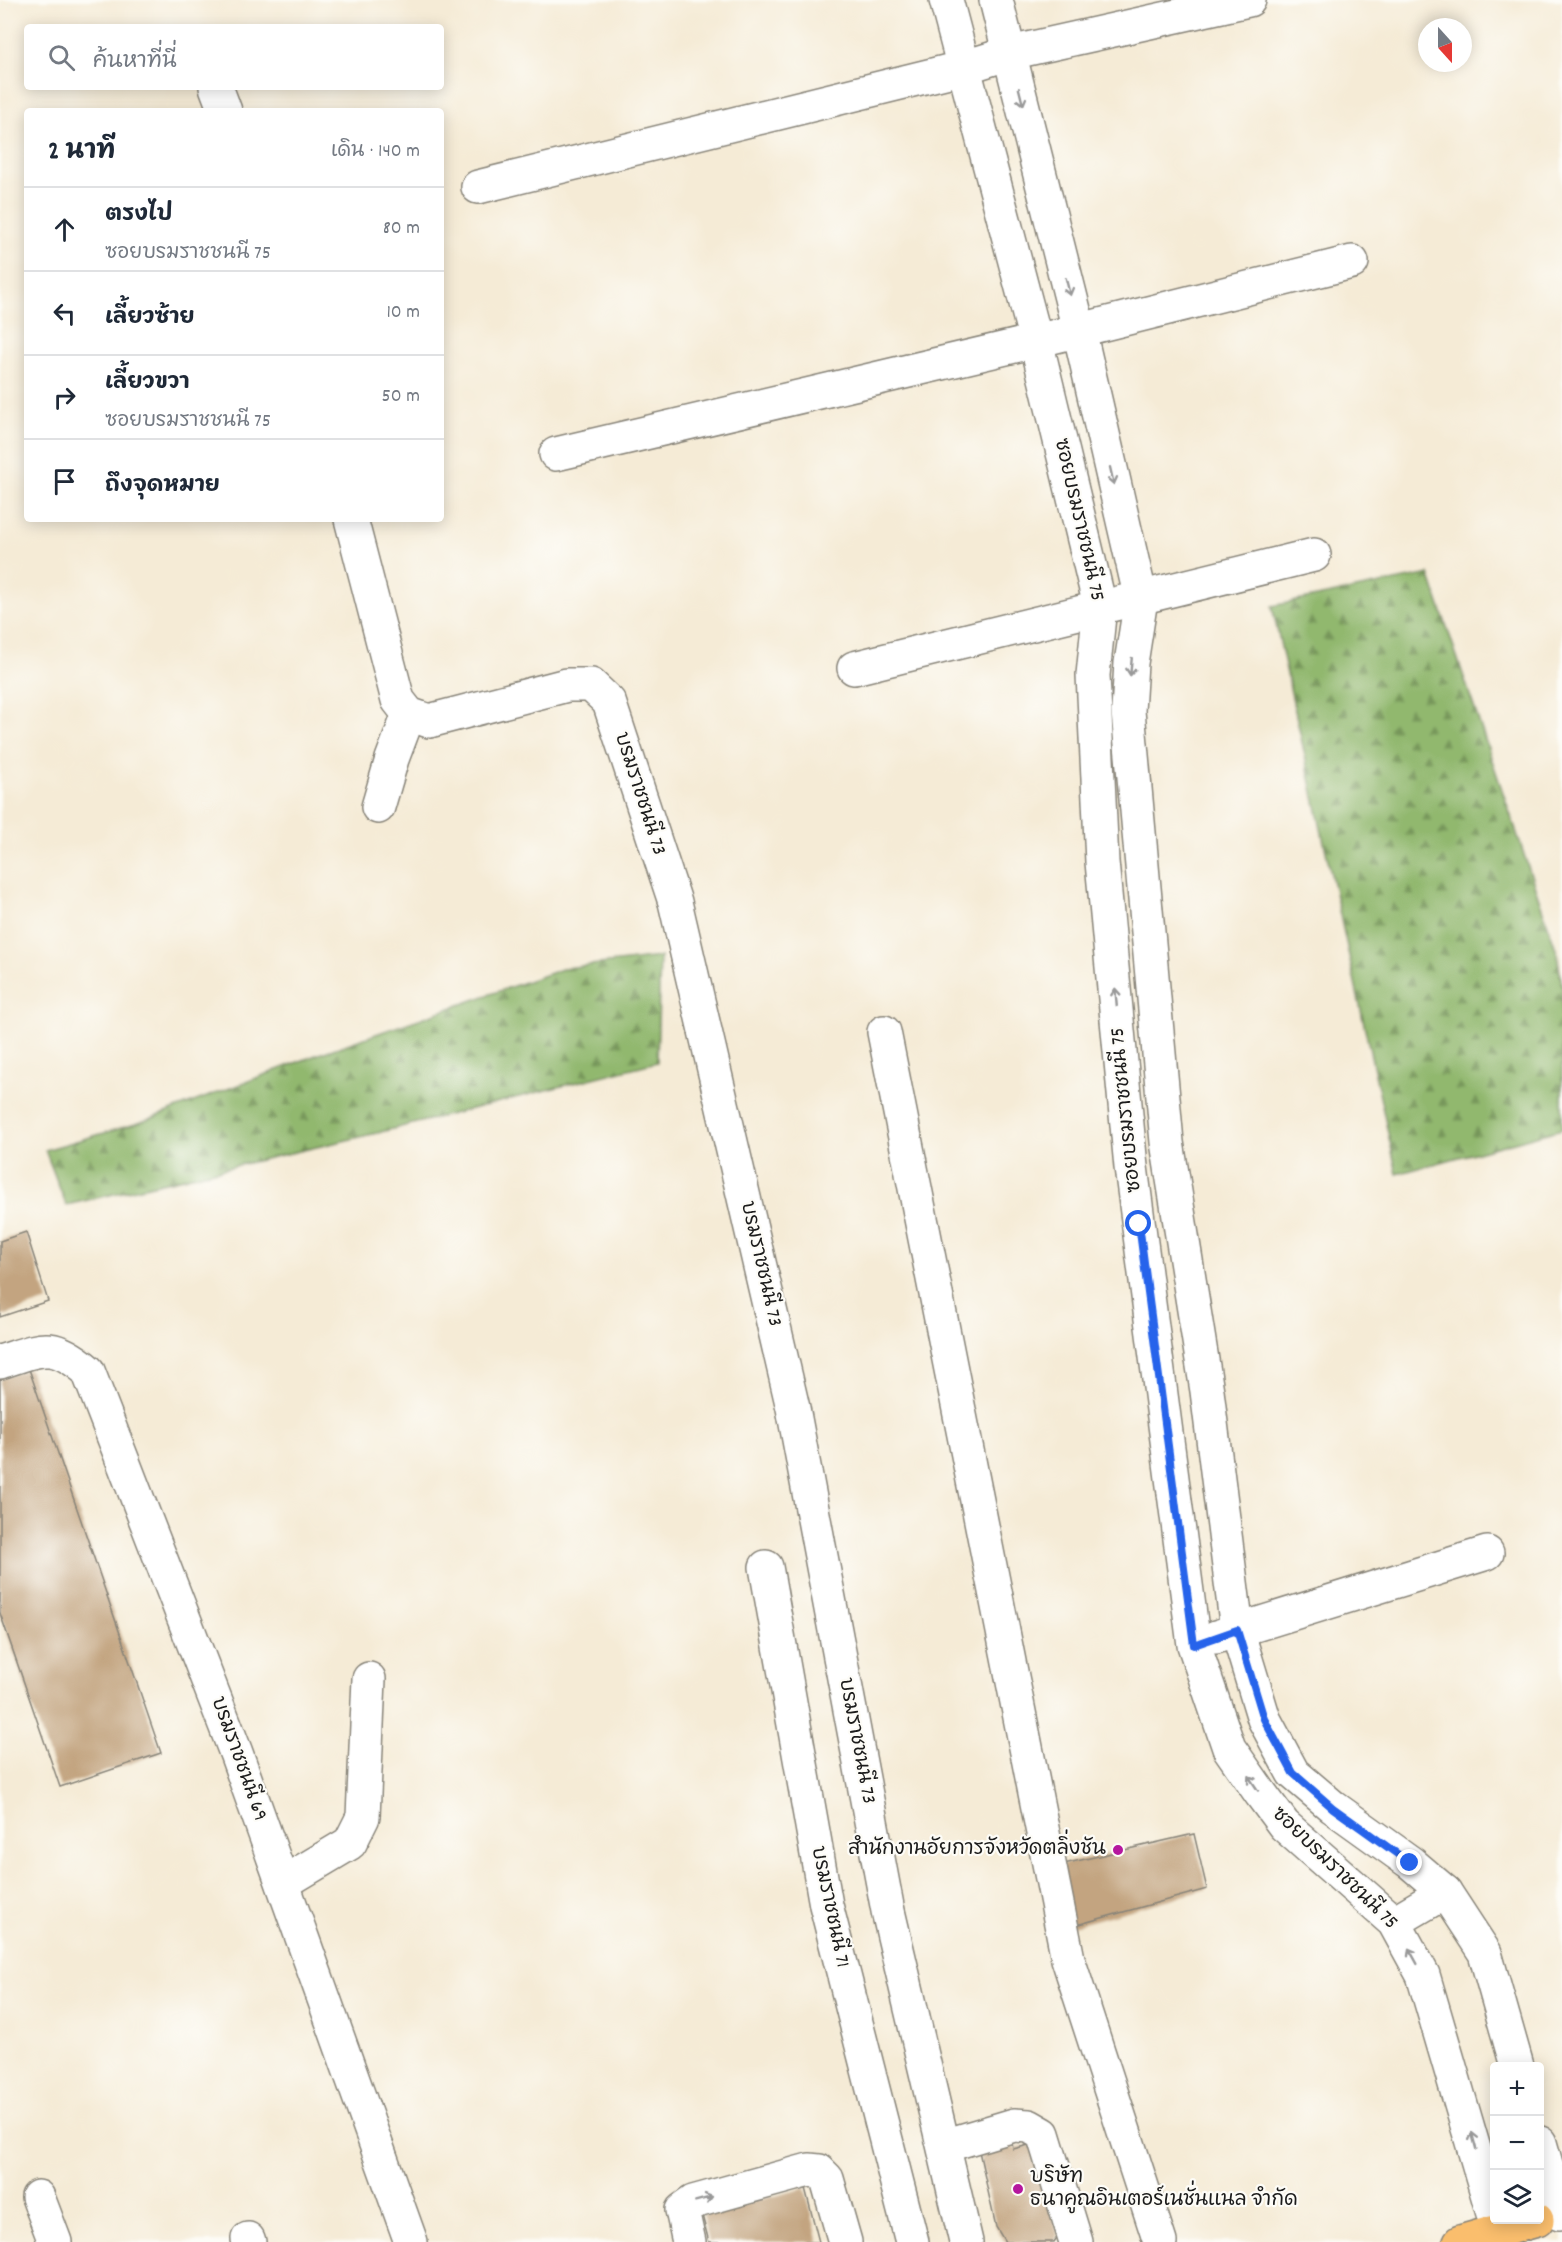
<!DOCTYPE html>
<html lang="th">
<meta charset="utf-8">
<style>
:root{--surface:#fff;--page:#f6f6f7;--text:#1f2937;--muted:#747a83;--line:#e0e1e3}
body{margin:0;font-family:Dekko,"Playpen Sans Thai",sans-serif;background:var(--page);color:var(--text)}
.controls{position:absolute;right:18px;bottom:18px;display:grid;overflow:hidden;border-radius:6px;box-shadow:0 3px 15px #0003}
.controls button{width:54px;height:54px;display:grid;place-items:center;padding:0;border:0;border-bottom:2px solid var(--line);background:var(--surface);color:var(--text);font:30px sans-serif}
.compass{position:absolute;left:1418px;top:18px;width:54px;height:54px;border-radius:50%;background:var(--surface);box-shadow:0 3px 15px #0003;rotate:159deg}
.stop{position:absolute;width:18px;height:18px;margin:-14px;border:4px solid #2563eb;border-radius:50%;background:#fff}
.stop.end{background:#2563eb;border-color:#fff;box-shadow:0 2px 6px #0008}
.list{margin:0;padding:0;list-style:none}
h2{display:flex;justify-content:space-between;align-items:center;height:78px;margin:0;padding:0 24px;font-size:26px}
h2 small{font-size:20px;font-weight:400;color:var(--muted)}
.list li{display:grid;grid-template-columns:39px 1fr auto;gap:18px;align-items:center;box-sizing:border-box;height:84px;padding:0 24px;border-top:2px solid var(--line)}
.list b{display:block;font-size:22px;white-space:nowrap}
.list p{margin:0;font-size:20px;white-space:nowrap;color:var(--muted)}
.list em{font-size:20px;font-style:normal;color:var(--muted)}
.icon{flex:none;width:33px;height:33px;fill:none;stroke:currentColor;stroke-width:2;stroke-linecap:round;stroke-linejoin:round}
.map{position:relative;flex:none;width:1562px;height:2242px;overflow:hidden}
.search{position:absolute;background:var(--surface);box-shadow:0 3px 15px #0003;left:24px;top:24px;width:420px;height:66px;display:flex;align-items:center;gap:15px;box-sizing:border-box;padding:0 21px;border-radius:6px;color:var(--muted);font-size:22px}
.panel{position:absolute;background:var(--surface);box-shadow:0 3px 15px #0003;left:24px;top:108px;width:420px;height:414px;border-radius:6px}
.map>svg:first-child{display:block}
.forest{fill:url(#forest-firs);stroke:#566a45;stroke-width:1.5}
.building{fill:#c3a480}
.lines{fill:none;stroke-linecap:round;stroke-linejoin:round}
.minor-casing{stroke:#888479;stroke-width:36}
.major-casing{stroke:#888479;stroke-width:36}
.minor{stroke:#fff;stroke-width:33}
.major{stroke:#fabe6d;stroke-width:33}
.oneway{stroke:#999}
.route{stroke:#2563eb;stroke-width:8}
.poi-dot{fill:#b5179e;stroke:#fdfcf7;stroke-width:2}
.labels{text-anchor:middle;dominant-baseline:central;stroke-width:4.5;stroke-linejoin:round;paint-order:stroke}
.street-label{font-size:20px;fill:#1c1c1c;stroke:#fdfcf7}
.poi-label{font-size:20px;fill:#1c1c1c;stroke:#fdfcf7;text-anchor:end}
</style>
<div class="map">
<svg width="1562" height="2242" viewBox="0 0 1562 2242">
<defs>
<pattern id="forest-firs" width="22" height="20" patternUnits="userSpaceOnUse" patternTransform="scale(1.5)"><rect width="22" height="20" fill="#91b86e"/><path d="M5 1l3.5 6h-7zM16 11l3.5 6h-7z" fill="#76955a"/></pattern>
</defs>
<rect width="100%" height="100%" fill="#fdfcf7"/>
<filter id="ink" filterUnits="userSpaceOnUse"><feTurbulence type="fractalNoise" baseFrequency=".0167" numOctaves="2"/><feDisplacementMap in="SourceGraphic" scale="12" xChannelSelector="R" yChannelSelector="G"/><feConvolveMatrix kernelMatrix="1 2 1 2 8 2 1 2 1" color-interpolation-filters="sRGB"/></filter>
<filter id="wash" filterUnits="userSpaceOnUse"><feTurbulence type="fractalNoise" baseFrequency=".008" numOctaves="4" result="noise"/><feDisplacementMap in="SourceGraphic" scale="24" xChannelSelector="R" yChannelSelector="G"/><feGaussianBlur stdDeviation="1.35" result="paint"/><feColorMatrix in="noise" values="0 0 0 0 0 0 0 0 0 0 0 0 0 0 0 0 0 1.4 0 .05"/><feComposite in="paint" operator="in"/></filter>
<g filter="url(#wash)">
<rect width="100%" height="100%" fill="#f5ebd6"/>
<g class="forest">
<path d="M1429 574 1557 952 1562 987V1129L1397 1174 1272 606Z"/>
<path d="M660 957 657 1062 373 1134 66 1205 45 1150 139 1123 316 1055 565 968Z"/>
</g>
<g id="blocks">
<g class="building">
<path d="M26 1232 48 1301 0 1317V1241Z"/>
<path d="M29 1369 161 1753 60 1787 0 1613V1379Z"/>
<path d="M1194 1834 1207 1889 1069 1927 1055 1866Z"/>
<path d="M1012 2142 1013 2149 1037 2143 1058 2236 1054 2242H1005L996 2227 979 2151Z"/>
<path d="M805 2188 819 2242H709L702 2215Z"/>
</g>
</g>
</g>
<g filter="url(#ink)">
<use href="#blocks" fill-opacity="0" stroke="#888479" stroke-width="1.5"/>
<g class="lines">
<g class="minor-casing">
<g id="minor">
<path d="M946 0 1036 341 1100 606 1093 675 1102 862 1131 1167 1194 1645 1229 1748 1261 1794 1284 1825 1394 1922 1423 1975 1494 2217"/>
<path d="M996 0 1079 330 1141 599 1131 663 1128 711 1167 1142 1207 1391 1237 1630 1264 1719 1293 1773 1333 1807 1411 1863 1445 1892 1485 1953 1517 2066"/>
<path d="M216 87 225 111"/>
<path d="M478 187 965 67 1010 53 1249 0"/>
<path d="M556 454 1036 341 1352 262"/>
<path d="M351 519 398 700 409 714 429 721 567 685H591L609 702 675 902 793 1408 888 1911 966 2242"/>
<path d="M854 668 1314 555"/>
<path d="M378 807 392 759 409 714"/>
<path d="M884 1032 1068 1959 1160 2242"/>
<path d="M0 1362C41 1349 52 1340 88 1371L236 1753 411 2242"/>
<path d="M766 1567 826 1905 912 2242"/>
<path d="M1216 1637 1487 1553"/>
<path d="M283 1883 350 1843 363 1817 369 1679"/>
<path d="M1394 1922 1445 1892"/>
<path d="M1540 2143 1560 2213"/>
<path d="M944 2146 1014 2125 1029 2126 1043 2134 1076 2242"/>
<path d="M38 2197 55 2242"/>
<path d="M248 2239 249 2242"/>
<path d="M689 2242 682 2210 693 2202 809 2170 819 2171 827 2179 845 2242"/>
</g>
</g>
<g class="major-casing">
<path id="major" d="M1460 2242 1537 2220"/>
</g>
<use href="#minor" class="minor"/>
<use href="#major" class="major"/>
</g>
<defs><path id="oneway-shaft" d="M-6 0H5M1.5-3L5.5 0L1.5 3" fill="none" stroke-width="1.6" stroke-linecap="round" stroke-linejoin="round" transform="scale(1.5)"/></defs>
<g class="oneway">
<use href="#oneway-shaft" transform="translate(1021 97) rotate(76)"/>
<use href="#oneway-shaft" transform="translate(1068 287) rotate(76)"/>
<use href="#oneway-shaft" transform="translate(1112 476) rotate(77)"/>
<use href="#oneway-shaft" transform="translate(1131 667) rotate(95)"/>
<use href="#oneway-shaft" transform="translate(1116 997) rotate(-95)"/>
<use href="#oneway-shaft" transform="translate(1253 1783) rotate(-124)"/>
<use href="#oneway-shaft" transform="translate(1413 1956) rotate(-119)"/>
<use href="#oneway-shaft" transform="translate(1474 2141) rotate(-105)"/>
<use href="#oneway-shaft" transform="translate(704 2199) rotate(-15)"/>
</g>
</g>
<g class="lines" filter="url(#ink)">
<path class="route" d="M1139 1224 1194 1645 1237 1630 1264 1719 1293 1773 1333 1808 1410 1863"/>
</g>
<g class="poi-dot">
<circle cx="1118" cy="1850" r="6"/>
<circle cx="1018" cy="2189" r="6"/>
</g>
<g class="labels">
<g class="street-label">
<text transform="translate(1078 520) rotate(77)">ซอยบรมราชชนนี 75</text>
<text transform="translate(639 794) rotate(72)">บรมราชชนนี 73</text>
<text transform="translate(1127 1110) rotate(-96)">ซอยบรมราชชนนี 75</text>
<text transform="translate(760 1264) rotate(77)">บรมราชชนนี 73</text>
<text transform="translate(856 1741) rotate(79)">บรมราชชนนี 73</text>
<text transform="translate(238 1759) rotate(70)">บรมราชชนนี 69</text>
<text transform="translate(1334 1869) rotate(44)">ซอยบรมราชชนนี 75</text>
<text transform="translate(829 1907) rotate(78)">บรมราชชนนี 71</text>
</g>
<g class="poi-label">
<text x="1106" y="1850">สำนักงานอัยการจังหวัดตลิ่งชัน</text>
<text x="1030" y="2178" text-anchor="start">บริษัท<tspan x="1030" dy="23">ธนาคูณอินเตอร์เนชั่นแนล จำกัด</tspan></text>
</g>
</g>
</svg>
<div class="controls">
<button>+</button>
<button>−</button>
<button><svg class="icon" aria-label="layers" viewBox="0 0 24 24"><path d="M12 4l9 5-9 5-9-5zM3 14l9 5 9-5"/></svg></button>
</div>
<svg class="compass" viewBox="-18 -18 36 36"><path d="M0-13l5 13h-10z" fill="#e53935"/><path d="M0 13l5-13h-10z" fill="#747a83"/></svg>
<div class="stop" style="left:1139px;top:1224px"></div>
<div class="stop end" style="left:1410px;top:1863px"></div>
<div class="search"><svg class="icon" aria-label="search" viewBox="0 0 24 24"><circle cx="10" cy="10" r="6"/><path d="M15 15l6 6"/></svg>ค้นหาที่นี่</div>
<section class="panel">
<h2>2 นาที<small>เดิน · 140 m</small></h2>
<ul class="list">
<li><svg class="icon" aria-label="ahead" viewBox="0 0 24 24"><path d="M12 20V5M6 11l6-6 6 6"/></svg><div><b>ตรงไป</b><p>ซอยบรมราชชนนี 75</p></div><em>80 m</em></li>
<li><svg class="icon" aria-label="left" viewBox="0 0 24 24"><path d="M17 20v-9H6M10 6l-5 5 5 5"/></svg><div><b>เลี้ยวซ้าย</b></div><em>10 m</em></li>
<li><svg class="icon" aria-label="right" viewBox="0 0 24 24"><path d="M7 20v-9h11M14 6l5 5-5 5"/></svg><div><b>เลี้ยวขวา</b><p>ซอยบรมราชชนนี 75</p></div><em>50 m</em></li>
<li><svg class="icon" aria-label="arrive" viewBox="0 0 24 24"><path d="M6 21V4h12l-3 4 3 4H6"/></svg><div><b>ถึงจุดหมาย</b></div></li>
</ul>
</section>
</div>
